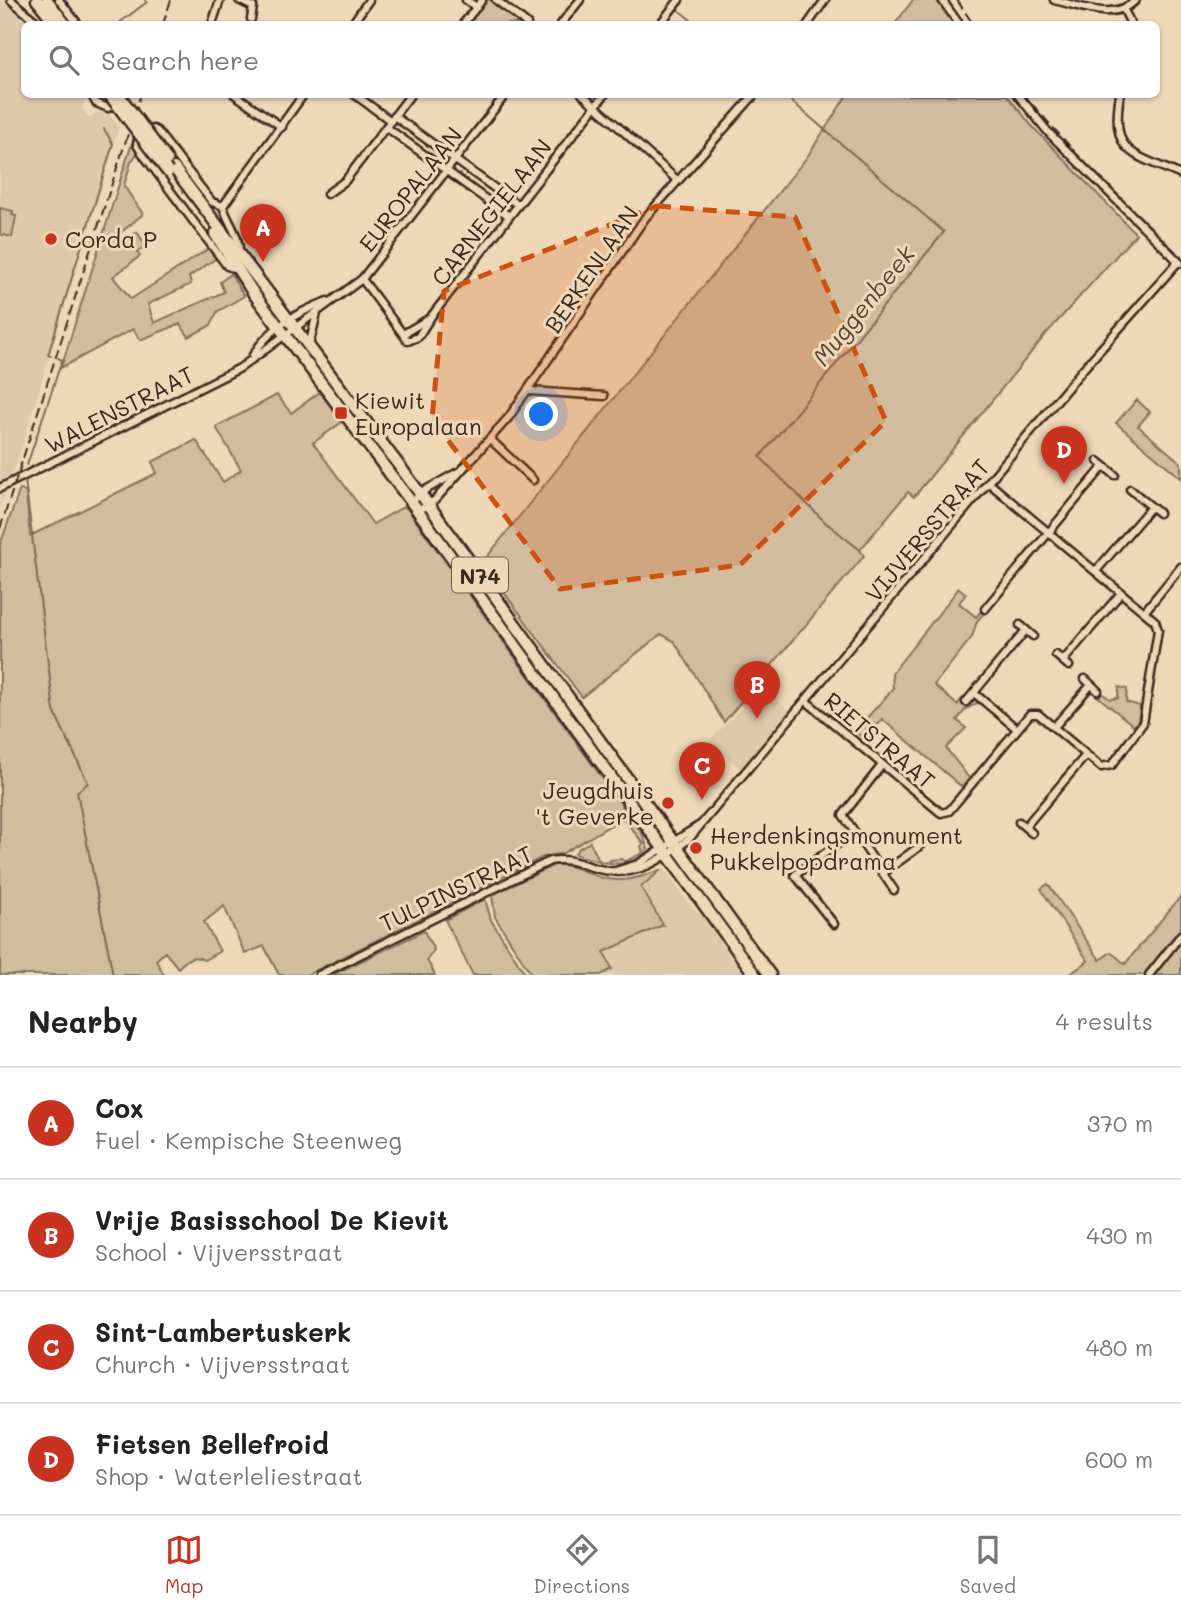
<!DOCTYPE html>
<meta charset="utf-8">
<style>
:root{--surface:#fff;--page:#f6f6f6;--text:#222;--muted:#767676;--line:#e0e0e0;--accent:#c8321e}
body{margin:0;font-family:Mali,sans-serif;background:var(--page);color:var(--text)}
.you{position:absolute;left:542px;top:415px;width:24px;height:24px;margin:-18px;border:5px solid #fff;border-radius:50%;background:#1a73e8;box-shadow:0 0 0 10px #1a73e833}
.badge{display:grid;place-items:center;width:46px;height:46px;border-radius:50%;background:var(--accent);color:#fff;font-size:23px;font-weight:700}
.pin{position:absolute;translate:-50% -58px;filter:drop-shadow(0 2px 4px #0008)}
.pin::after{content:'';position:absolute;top:37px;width:24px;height:21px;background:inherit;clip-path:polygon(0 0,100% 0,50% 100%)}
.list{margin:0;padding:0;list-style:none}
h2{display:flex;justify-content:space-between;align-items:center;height:91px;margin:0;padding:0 28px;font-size:30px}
h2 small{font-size:23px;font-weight:400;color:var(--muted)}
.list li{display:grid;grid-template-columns:46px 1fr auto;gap:21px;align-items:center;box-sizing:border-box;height:112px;padding:0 28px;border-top:2px solid var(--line)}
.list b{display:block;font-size:26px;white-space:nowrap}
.list p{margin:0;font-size:23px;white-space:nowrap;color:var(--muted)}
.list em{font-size:23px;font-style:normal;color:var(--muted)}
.icon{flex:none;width:38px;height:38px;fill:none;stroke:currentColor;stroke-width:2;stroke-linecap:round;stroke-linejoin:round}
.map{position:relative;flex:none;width:1181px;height:975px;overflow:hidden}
.search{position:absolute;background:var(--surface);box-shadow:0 2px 5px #0004;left:21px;right:21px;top:21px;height:77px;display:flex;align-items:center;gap:18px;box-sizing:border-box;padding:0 24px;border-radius:10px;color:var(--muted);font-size:26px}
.sheet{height:539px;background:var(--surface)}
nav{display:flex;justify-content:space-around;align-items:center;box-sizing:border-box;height:98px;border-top:2px solid var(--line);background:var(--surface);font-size:19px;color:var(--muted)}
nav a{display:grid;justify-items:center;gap:4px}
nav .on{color:var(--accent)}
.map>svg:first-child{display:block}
.built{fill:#e0c9aa}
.green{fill:#d1bc9e;stroke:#86735e;stroke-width:2}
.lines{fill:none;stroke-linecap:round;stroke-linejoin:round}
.stream{stroke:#7c6a56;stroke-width:2}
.minor-casing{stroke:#3b2a1e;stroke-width:11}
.primary-casing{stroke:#3b2a1e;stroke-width:15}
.minor{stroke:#efd8b7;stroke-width:6}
.primary{stroke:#efd8b7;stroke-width:10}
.rail{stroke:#3b2a1e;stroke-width:2;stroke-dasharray:10 5;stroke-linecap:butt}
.primary-bridge-casing{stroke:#3b2a1e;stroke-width:15;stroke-linecap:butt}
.primary-bridge{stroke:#efd8b7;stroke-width:10}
.marked{fill:#ce520f;fill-opacity:0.2;stroke:#ce520f;stroke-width:5;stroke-dasharray:14 9;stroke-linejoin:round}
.poi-dot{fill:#c8321e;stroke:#efd8b7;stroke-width:2.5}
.labels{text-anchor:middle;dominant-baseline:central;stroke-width:6;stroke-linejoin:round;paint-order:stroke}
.shield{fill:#efd8b7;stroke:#715e4c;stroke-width:2}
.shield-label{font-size:21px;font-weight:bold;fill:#3b2a1e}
.street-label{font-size:23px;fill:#3b2a1e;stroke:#efd8b7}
.poi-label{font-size:23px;fill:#3b2a1e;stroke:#efd8b7;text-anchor:start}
.water-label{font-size:24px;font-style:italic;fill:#564435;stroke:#efd8b7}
</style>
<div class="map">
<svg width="1181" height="975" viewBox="0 0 1181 975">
<rect width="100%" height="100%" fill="#efd8b7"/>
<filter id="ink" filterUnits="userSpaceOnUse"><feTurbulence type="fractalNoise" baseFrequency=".0143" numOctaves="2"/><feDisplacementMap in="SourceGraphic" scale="14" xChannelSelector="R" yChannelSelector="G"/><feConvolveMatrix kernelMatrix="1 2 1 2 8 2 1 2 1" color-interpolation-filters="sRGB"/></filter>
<g filter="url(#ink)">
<g class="built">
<path d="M0 0 30 24H24V94L87 95 82 108 89 118 99 111 108 112 119 127 19 456 0 507Z"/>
<path d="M757 683 790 711 742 770 708 742 743 706 740 702Z"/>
<path d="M664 869 689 904 705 918 744 975H601L612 969 604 952 641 887Z"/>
</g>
<g class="green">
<path d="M485 0H491L522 24H467Z"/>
<path d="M913 0H938L955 24H895Z"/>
<path d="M847 95H1007L1032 126 1136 234 1046 334 914 497 908 492 860 550 864 556 724 722 674 641 661 634 582 697 482 563 807 157Z"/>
<path d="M132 143 139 151 131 162 124 186 143 214 118 235 123 241 137 232 146 246 137 252 140 256 113 277 131 299 211 247 218 257 189 277 191 284 148 304 154 323 224 292 220 282 231 274 244 296 217 312 211 325 189 337 180 324 140 340 133 329 61 368Z"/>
<path d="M0 208 13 211 12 215 16 216 12 237 0 234Z"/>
<path d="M320 392 342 422 313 443 373 524 405 506 642 833 648 849C632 874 597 861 575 854L578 849 590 842 600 862 609 863 610 860 622 859 624 862 643 853 641 846 644 844 623 818 563 853 543 857 307 975H279L264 946 245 954 224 906 204 922 220 951 204 960C193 953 186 960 178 968L165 952 156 960 164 975H0V545L20 489 26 493 30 536 157 473 152 462 196 440 223 482 241 470 216 427 277 395 291 413Z"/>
<path d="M1137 400 1150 412 1138 426 1181 463V478L1116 423Z"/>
<path d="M959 588 966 594 959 603 976 617 982 610 985 612 977 621 972 637 934 685 957 705 964 697 962 702 966 706 973 699 979 702 966 709 957 720 966 728 946 748 969 778 962 787 882 719 864 739 855 731 893 689 892 673Z"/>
<path d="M1119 687 1127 689 1126 702 1140 706 1138 720 1134 726 1096 695 1099 691 1110 699 1118 698Z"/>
<path d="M554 865C575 863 588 876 608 879 628 883 644 875 661 870L641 887 663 925 604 952 612 969 601 975H532L495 917 492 895Z"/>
<path d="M1048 884 1100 960 1111 952 1125 964 1181 896V928L1144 975H1069L1088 961 1041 889Z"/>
<path d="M485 899 491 920 526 975H473L445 920Z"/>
<path d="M424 931 434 950 427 960 435 975H332Z"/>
<path d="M1181 939V975H1152Z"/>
</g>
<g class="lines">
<g class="stream">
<path d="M676 8 696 24"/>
<path d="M118 24 147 2 145 0"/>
<path d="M783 94 944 232 760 457 825 522 859 549"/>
<path d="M51 356 48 355 113 144 104 129"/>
<path d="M27 465 62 360 58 358"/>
<path d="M25 480 54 711 88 783 77 792 113 975"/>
</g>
<g class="minor-casing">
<g id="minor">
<path d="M11 0 39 24"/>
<path d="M59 0 78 24"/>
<path d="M239 0 253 7 251 19"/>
<path d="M466 0 477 7"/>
<path d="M496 0 527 24"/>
<path d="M942 0 959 24"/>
<path d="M1054 0C1081 6 1114 22 1136 0"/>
<path d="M1124 10 1131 24"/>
<path d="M212 24 220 0"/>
<path d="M352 24 369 0"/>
<path d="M463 24 482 0"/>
<path d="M561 24 580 0"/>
<path d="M660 24 679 0"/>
<path d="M808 24 825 0"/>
<path d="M91 94 96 103 108 108 121 103 126 94"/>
<path d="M234 94 282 127"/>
<path d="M354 94 391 121"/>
<path d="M582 94 677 180"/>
<path d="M1017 94 1049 133 1180 263"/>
<path d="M1120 94C1110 155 1132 153 1181 175"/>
<path d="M394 116 518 205"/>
<path d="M386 127 509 216"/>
<path d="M327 194 345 181 411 94"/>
<path d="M223 206 212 202 157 131 153 129 138 139 137 145 145 157 227 266 238 269"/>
<path d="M223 206 304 94"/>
<path d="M223 206C228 223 240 235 239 253"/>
<path d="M362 279 408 341 418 337 430 318 605 94"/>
<path d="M403 334 430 318"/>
<path d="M309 346 317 313"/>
<path d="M253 355C270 327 297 313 327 301"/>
<path d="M530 391 604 396"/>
<path d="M491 440 533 480"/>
<path d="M1098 461 1115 475"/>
<path d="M0 488 240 368 362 279 506 94"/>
<path d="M1130 489 1159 513"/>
<path d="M412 503 420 493 458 472"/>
<path d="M418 511 435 500 509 417 645 218 755 94"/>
<path d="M1096 571 1151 507"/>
<path d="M985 609 1104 466"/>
<path d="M1145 611 1181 567"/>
<path d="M1020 625 1033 636"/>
<path d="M1056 655 1069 666"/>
<path d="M1063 661 1121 593"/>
<path d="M1085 679 1098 691"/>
<path d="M974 693 1017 729"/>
<path d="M806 701 941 813 949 811 1030 714H1038L1101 767 1112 765 1143 723 1158 630 1155 621 989 483"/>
<path d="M966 702 1026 630"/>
<path d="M1054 727 1091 685"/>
<path d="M882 765 843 815 894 890"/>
<path d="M1019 822 1032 833"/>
<path d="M1025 827 1086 755"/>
<path d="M615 871 638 864 700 825"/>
<path d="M883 873 920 846"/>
<path d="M834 924 795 875 854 832"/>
<path d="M319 975 550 861C570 857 581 865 599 869 635 879 661 860 689 839L1084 368 1178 262"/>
<path d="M1149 975 1181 935"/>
</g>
</g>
<g class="primary-casing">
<g id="primary">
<path d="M37 0 56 24"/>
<path d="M47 0 65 24"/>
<path d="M174 168 428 504 770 975"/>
<path d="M215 234 254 294 412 503 755 975"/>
</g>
</g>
<use href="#minor" class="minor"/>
<use href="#primary" class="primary"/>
<g class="rail">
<path d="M957 0 973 24"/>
<path d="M163 24 171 0"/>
<path d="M1023 94 1082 160 1181 257"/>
<path d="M0 529 141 94"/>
</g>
<g class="primary-bridge-casing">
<g id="primary-bridge">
<path d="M109 94 168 172"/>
<path d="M118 94 167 160"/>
</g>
</g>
<use href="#primary-bridge" class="primary-bridge"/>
</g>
</g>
<path class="marked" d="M657 206 795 217 886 421 740 565 560 589 432 419 444 291Z"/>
<g class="poi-dot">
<circle cx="51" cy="239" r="7"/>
<rect x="334" y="406" width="14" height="14" rx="3.5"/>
<circle cx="668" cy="803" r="7"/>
<circle cx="696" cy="848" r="7"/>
</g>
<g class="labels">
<rect class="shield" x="452" y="557.5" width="56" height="35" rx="5"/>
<g class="shield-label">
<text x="480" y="575">N74</text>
</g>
<g class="street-label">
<text transform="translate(410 189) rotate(-52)">EUROPALAAN</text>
<text transform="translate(491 212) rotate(-52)">CARNEGIELAAN</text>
<text transform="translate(591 269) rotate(-56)">BERKENLAAN</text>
<text transform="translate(119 409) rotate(-27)">WALENSTRAAT</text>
<text transform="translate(927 530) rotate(-50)">VIJVERSSTRAAT</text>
<text transform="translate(880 740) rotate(40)">RIETSTRAAT</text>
<text transform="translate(456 888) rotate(-26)">TULPINSTRAAT</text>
</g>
<g class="poi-label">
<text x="65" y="239">Corda P</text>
<text x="355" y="400">Kiewit<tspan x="355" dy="26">Europalaan</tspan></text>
<text x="654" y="790" text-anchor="end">Jeugdhuis<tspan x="654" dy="26">'t Geverke</tspan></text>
<text x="710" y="835">Herdenkingsmonument<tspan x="710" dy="26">Pukkelpopdrama</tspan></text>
</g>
<g class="water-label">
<text transform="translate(863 305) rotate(-51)">Muggenbeek</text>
</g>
</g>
</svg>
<div class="you"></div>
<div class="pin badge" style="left:263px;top:262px">A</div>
<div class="pin badge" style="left:757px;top:719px">B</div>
<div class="pin badge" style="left:702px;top:800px">C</div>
<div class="pin badge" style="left:1064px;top:484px">D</div>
<div class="search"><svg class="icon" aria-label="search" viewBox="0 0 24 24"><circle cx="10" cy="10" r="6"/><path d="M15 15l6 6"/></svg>Search here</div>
</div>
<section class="sheet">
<h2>Nearby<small>4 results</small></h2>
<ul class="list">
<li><span class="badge">A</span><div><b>Cox</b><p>Fuel · Kempische Steenweg</p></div><em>370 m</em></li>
<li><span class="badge">B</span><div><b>Vrije Basisschool De Kievit</b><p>School · Vijversstraat</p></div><em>430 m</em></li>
<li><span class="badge">C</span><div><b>Sint-Lambertuskerk</b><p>Church · Vijversstraat</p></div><em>480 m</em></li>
<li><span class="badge">D</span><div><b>Fietsen Bellefroid</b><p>Shop · Waterleliestraat</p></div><em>600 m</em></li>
</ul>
</section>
<nav>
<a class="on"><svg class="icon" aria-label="map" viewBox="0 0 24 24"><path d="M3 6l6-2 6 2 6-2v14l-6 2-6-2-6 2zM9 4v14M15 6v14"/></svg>Map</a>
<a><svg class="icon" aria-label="directions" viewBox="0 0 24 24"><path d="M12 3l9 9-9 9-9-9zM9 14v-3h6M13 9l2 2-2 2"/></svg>Directions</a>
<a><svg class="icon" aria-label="saved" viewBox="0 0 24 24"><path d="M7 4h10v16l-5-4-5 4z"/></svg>Saved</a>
</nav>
